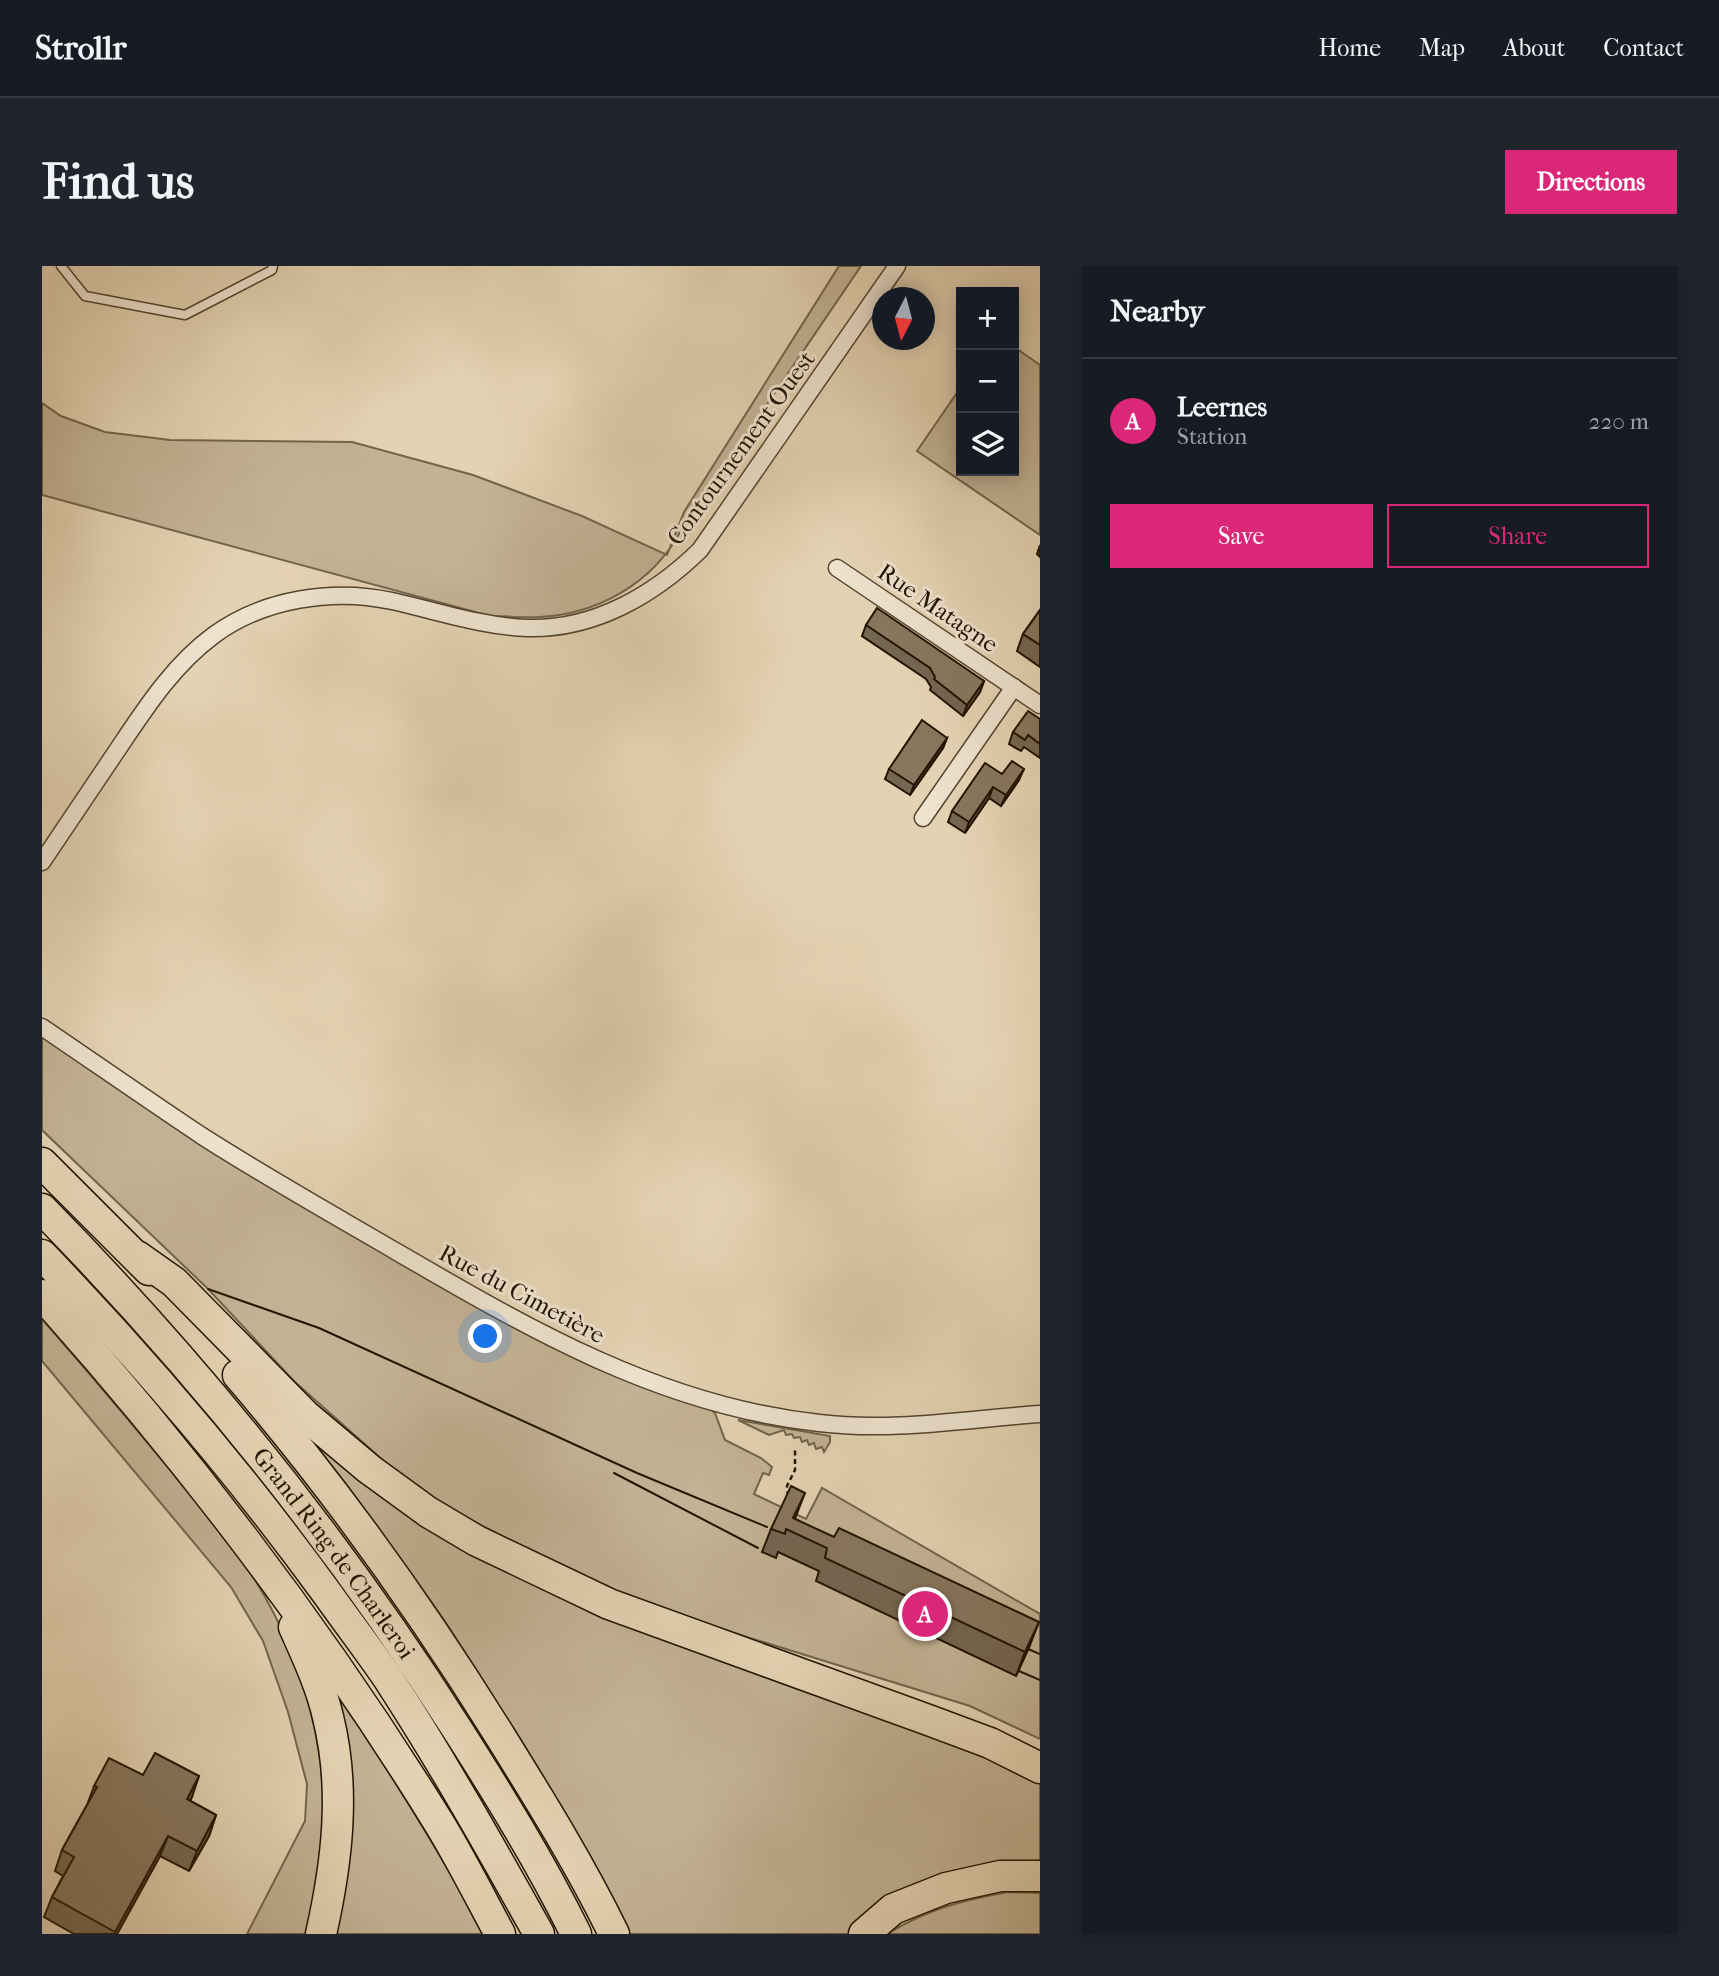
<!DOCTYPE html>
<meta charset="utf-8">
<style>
:root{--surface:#171b24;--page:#20242c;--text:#f1f3f6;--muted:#9ea1a6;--line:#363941;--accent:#db2777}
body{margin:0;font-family:"IM FELL French Canon",serif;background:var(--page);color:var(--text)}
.controls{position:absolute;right:21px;top:21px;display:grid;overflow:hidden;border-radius:0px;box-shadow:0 4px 18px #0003}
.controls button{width:63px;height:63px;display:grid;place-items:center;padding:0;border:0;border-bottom:2px solid var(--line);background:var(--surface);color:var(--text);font:35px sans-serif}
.compass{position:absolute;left:830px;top:21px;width:63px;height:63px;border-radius:50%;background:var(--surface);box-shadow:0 4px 18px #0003;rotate:186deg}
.you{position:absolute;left:444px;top:1071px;width:24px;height:24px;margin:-18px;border:5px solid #fff;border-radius:50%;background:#1a73e8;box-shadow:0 0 0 10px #1a73e833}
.badge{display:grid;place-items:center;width:46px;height:46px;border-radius:50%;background:var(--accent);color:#fff;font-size:23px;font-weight:700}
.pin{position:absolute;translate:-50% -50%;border:4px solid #fff;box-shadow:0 2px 7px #0006}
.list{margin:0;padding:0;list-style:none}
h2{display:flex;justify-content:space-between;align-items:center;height:91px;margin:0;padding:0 28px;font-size:30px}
h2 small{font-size:23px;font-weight:400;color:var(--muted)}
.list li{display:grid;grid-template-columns:46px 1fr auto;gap:21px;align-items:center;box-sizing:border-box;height:126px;padding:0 28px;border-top:2px solid var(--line)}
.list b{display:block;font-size:26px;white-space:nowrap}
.list p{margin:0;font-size:23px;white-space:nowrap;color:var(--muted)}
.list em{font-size:23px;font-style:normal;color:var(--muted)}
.actions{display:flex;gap:14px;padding:21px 28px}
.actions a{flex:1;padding:16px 0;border:2px solid var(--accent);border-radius:0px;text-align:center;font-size:24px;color:var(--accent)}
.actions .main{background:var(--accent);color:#fff}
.icon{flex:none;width:38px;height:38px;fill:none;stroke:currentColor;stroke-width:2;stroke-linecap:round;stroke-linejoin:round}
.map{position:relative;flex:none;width:998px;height:1668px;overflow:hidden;border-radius:0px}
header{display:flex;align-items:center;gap:42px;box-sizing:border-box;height:98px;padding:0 35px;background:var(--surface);border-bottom:2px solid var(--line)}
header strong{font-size:33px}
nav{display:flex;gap:38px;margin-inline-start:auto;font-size:24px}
.intro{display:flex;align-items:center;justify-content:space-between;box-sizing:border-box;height:168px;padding:0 42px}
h1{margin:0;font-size:49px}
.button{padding:18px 32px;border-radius:0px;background:var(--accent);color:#fff;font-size:24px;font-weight:700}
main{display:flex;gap:42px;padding:0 42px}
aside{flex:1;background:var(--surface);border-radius:0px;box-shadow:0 4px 18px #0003}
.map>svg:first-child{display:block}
.green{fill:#c3b395;stroke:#73644c;stroke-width:2}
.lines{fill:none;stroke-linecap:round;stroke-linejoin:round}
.service-casing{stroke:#53442e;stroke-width:11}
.minor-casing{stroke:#53442e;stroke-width:19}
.motorway-casing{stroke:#231402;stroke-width:33}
.path{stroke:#231402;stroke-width:2.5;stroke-dasharray:5 3.5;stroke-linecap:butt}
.service{stroke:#ede2ce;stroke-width:8}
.minor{stroke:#ede2ce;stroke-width:16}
.motorway{stroke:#e4d3b3;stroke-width:30}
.tram{stroke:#231402;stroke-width:2}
.wall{fill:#746651;stroke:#231402;stroke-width:2}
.shaded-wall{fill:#5e5342;stroke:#231402;stroke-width:2}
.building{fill:#87775e;stroke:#231402;stroke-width:2}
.labels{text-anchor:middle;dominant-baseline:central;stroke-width:6;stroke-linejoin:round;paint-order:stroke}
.street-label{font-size:24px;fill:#231402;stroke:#ede2ce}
</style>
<header>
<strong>Strollr</strong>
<nav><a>Home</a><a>Map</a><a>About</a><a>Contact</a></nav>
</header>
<div class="intro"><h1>Find us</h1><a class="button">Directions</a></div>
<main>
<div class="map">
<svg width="998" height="1668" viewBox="0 0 998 1668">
<rect width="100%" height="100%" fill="#e4d3b3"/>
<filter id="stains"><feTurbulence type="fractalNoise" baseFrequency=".00286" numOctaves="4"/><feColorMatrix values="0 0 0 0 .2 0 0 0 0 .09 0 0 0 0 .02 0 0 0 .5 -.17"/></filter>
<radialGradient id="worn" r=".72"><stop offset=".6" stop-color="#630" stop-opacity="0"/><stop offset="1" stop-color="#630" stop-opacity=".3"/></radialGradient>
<g class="green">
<path d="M797 0H819L637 268C609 318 555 348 498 351 482 352 465 350 448 350L0 229V137L19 150 63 166 128 174 310 176 431 209 540 250 625 289 642 246Z"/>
<path d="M972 81 998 99V269L875 185 919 121V205H972Z"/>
<path d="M0 770 322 976 500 1076 554 1102 620 1128 666 1141 673 1147 683 1174 719 1192 730 1201 727 1209 721 1207 712 1228 764 1253 780 1222 998 1348V1473L928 1440 705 1371 565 1324 380 1229 253 1116 166 1023 0 864Z"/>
<path d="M0 1053C46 1106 92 1160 137 1215 163 1246 191 1278 212 1312 270 1406 295 1518 276 1628 273 1641 267 1655 263 1668H205L263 1555 265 1518 246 1446 221 1375 189 1321 0 1095Z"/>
<path d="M696 1154 788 1170V1176L782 1186 780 1181 774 1183 772 1177 767 1179 765 1174 760 1176 758 1171 752 1172 750 1168 744 1169 742 1164 727 1169Z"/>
<path d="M258 1161 377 1253 998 1511V1606L809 1668H586C529 1567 473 1464 410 1366 363 1295 309 1229 258 1161Z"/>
<path d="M280 1404C338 1490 392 1577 443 1668H287Z"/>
<path d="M965 1626 998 1627V1668H845C886 1643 918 1635 965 1626Z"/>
</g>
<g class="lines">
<g class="service-casing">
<path id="service" d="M19 0 43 30 143 49 230 4 231 0"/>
</g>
<g class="minor-casing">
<g id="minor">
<path d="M795 302 998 439"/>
<path d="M881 552 972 421"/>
<path d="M0 596C25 559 49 523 74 486 103 443 130 400 172 369 221 333 291 322 350 335 395 345 438 360 485 362 552 364 612 329 658 284L855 0"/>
<path d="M0 761C53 797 106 834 160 870 224 911 290 948 355 986 489 1064 620 1140 777 1157 851 1166 924 1153 998 1148"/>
</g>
</g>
<g class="motorway-casing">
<g id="motorway">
<path d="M0 897 107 1004"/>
<path id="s1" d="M0 943C157 1103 295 1274 415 1463 457 1529 499 1597 534 1668"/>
<path d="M0 989C103 1096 199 1209 287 1330 306 1357 327 1384 346 1412 400 1495 449 1582 497 1668"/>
<path d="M95 990 132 1016 264 1150 327 1203 386 1246 435 1275 567 1338 889 1455 948 1477 998 1502"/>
<path d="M0 1029C147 1193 281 1369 397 1557 419 1593 438 1631 458 1668"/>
<path d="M196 1109C292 1221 377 1340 455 1465 496 1531 538 1598 572 1668"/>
<path d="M252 1361C265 1390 279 1420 286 1451 304 1523 295 1597 279 1668"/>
<path d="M822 1668 851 1643 904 1622 958 1610H998"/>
</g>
</g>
<path class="path" d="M746 1230 745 1220 753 1204V1183"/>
<use href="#service" class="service"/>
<use href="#minor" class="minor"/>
<use href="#motorway" class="motorway"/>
<g class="tram">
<path d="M166 1023 277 1062 595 1207 725 1261"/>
<path d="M572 1207 716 1282"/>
<path d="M986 1383 998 1388"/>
<path d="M977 1405 998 1414"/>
</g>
</g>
<g class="wall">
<path d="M998 279V291L995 288Z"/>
<path d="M998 344V401L975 385 981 368Z"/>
<path d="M824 359 942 415 938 426 921 450 888 424 889 421 884 413 820 370Z"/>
<path d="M998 453V492L982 481 979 485 967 478 971 466Z"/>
<path d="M905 472 901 482 868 529 843 513 847 503Z"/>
<path d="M960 508 977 514 959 540 947 532 923 567 906 556 910 545Z"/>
<path d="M753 1253 988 1379 974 1410 774 1315 777 1305 736 1286 734 1292 720 1286 729 1263Z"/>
<path d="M101 1509 150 1531 148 1535 174 1549 167 1570 147 1605 118 1590 75 1668H32L2 1651 10 1631 21 1610 13 1605 20 1584 45 1539 52 1520Z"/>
</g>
<g class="shaded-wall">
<path d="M942 415 938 426 921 450 925 439Z"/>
<path d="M905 472 901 482 868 529 872 519Z"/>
<path d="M982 503 977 514 959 540 964 529Z"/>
<path d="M951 521 947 532 923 567 927 556Z"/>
<path d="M763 1227 754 1250 747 1264 751 1252Z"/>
<path d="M997 1356 988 1379 974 1410 983 1386Z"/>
<path d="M157 1510 150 1531 137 1554 145 1533Z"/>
<path d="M174 1549 167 1570 147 1605 155 1585Z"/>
<path d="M126 1570 118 1590 75 1668H72Z"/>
</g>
<g class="building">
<path d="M835 342 942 415 925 439 892 413 893 411 888 402 824 359Z"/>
<path d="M998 344V379L981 368Z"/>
<path d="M986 445 998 453V478L986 469 983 474 971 466Z"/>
<path d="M880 454 905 472 872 519 847 503Z"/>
<path d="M970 495 982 503 964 529 951 521 927 556 910 545 943 497 960 508Z"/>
<path d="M749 1220 763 1227 751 1252 792 1271 797 1262 997 1356 983 1386 783 1292 785 1282 744 1263 743 1268 729 1263Z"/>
<path d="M113 1487 157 1510 145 1533 174 1549 155 1585 126 1570 73 1666 10 1631 32 1591 20 1584 55 1521 52 1520 67 1492 101 1509Z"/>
</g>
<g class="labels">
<g class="street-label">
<text transform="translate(699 182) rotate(-54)">Contournement Ouest</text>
<text transform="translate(896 342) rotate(34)">Rue Matagne</text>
<text transform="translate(480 1028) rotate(28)">Rue du Cimetière</text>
<text stroke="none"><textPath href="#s1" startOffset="452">Grand Ring de Charleroi</textPath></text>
</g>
</g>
<rect width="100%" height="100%" filter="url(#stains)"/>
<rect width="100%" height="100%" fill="url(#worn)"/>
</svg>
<div class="controls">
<button>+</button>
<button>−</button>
<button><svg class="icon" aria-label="layers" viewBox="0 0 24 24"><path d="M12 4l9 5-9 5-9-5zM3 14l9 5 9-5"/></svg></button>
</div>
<svg class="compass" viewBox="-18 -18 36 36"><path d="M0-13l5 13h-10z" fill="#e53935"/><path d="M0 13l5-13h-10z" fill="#9ea1a6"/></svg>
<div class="you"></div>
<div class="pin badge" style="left:883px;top:1348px">A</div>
</div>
<aside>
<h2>Nearby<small></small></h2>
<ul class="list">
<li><span class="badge">A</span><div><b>Leernes</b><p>Station</p></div><em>220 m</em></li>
</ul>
<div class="actions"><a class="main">Save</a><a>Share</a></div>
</aside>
</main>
